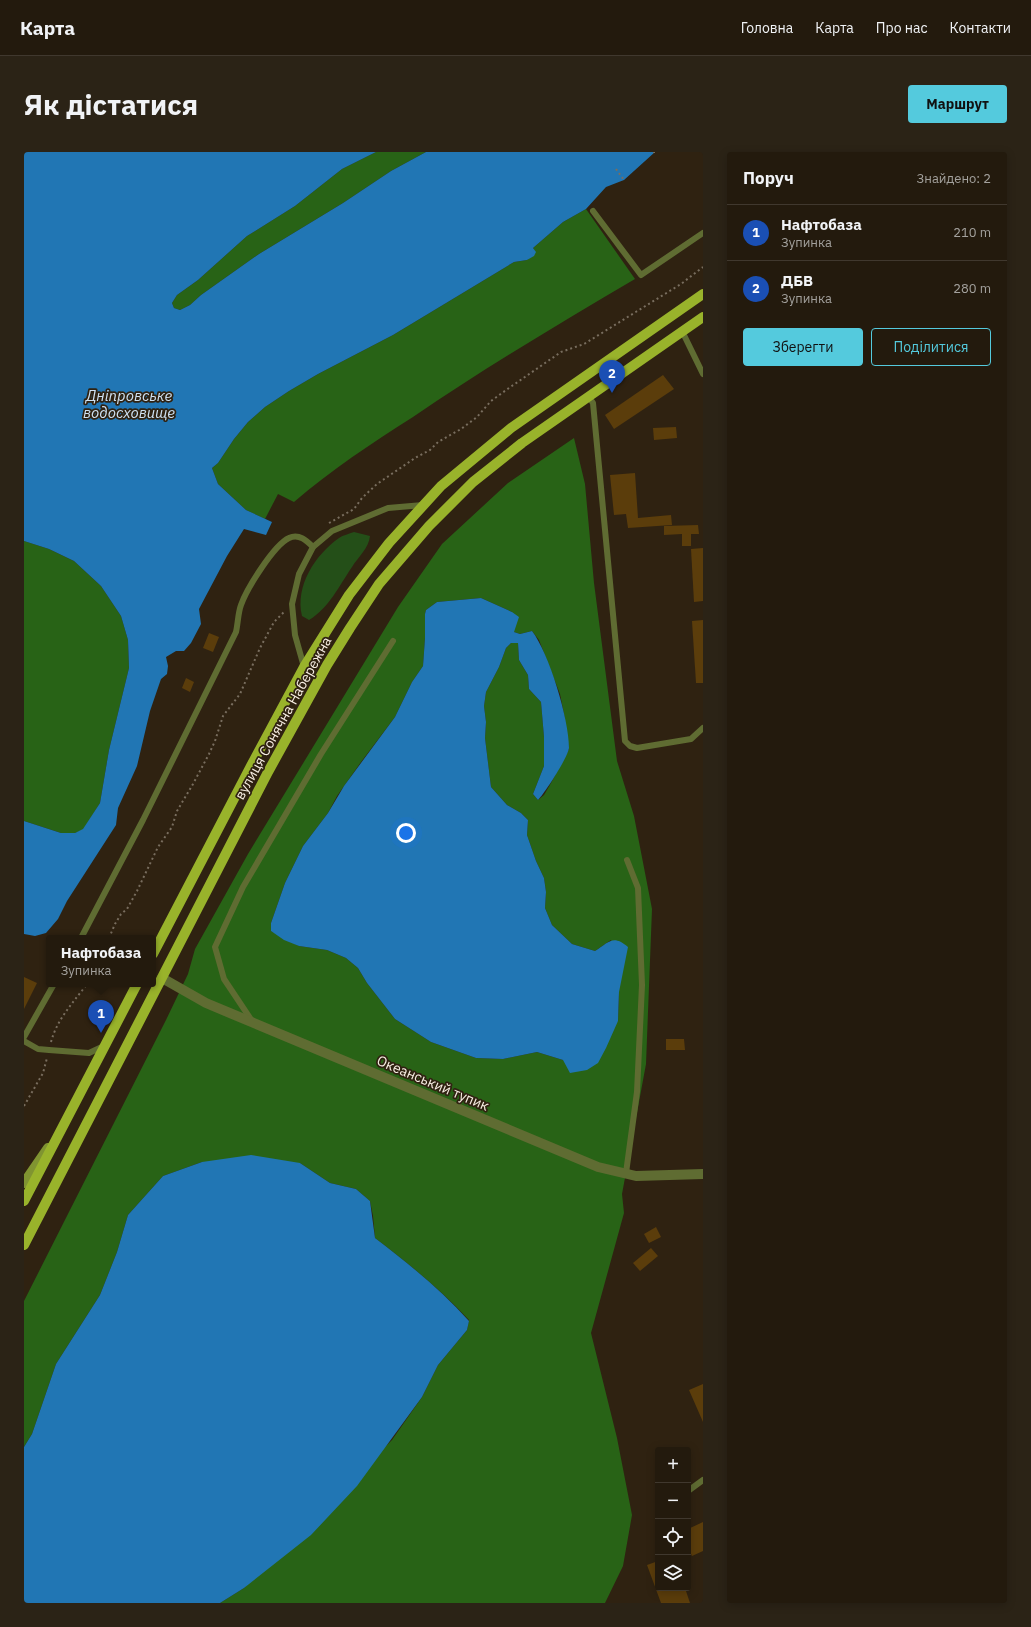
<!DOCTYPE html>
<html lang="uk">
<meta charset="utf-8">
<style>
:root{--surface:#231a0d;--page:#2b2316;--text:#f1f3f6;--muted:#a3a19d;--line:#40382e;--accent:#54cadd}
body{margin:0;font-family:"IBM Plex Sans",sans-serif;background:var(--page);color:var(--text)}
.controls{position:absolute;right:12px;bottom:12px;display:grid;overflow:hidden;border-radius:4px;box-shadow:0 2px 10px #0003}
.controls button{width:36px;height:36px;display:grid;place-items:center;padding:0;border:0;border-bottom:1px solid var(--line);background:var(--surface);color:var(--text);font:20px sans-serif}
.you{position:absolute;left:382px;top:681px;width:14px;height:14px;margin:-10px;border:3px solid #fff;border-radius:50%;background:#1a73e8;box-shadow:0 0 0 6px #1a73e833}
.badge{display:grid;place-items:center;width:26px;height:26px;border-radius:50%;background:var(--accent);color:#fff;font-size:13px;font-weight:700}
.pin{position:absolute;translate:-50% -33px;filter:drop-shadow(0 1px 2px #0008)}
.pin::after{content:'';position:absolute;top:21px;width:14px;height:12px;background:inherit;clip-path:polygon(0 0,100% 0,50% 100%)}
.popup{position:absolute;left:22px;top:783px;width:110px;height:52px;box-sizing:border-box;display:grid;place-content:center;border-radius:4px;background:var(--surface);filter:drop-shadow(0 1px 3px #0005);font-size:13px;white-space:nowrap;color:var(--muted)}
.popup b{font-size:15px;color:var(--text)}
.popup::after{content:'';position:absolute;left:50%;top:100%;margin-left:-8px;border:8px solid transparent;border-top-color:var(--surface)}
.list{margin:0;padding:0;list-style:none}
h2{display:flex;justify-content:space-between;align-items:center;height:52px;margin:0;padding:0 16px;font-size:17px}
h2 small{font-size:13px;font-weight:400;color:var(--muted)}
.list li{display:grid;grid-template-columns:26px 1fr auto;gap:12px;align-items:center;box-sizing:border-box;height:56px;padding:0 16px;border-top:1px solid var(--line)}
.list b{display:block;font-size:15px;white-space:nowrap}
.list p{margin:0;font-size:13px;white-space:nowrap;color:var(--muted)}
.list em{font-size:13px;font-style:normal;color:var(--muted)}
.actions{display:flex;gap:8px;padding:12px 16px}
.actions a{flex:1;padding:9px 0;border:1px solid var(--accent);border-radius:4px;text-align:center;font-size:14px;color:var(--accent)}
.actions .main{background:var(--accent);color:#111}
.icon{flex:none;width:22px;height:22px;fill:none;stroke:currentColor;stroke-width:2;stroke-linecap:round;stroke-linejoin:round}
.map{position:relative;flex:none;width:679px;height:1451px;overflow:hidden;border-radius:4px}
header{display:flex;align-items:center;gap:24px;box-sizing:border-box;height:56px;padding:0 20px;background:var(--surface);border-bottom:1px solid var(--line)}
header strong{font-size:19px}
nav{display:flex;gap:22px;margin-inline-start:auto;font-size:14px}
.intro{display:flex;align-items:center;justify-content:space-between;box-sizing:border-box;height:96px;padding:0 24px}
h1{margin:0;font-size:28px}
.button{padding:10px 18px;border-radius:4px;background:var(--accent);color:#111;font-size:14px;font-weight:700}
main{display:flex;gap:24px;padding:0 24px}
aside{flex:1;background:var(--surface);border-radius:4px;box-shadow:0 2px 10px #0003}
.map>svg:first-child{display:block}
.green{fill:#244f18}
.forest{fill:#286316;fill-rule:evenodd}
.water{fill:#2176b4}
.building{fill:#5b3d0b}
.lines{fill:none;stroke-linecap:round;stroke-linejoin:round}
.path{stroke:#796e5f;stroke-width:2;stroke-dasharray:2 3;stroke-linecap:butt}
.lane{stroke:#5f6c32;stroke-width:6}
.street{stroke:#5f6c32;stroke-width:10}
.secondary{stroke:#809431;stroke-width:10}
.primary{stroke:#99b32b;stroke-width:10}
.labels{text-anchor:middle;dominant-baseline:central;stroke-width:3.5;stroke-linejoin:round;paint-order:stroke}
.street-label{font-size:14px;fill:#f8efe4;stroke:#2f2211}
.water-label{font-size:15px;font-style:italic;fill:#cee1f2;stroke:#2f2211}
</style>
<header>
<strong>Карта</strong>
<nav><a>Головна</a><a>Карта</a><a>Про нас</a><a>Контакти</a></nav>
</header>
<div class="intro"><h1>Як дістатися</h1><a class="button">Маршрут</a></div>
<main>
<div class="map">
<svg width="679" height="1451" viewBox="0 0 679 1451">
<rect width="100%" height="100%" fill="#2f2211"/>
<path class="green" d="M330 380 346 384C345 396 334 405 328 415 315 434 305 456 285 468L278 464C271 434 291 403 315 386 319 383 325 382 330 380Z"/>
<g class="forest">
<path d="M352 0H402L367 19 319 51 235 102 177 143 166 153 156 158 150 156 148 151 153 143 174 128 223 84 271 54 318 17Z"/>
<path d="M562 57 611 127C536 171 461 216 389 265 348 291 307 318 270 350L254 342 241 367 222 358 194 332 188 316 194 311 210 287 224 270 241 255 265 239 294 222 369 183 490 110 503 108 511 100 509 96 539 70Z"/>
<path d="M550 286 561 332 570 431 593 609 610 664 628 757 622 912 598 1042 600 1061 567 1181 593 1286 608 1363 599 1414 581 1451H196L220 1436 368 1288 398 1245 414 1213 443 1178 445 1168C417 1138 384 1111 351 1086L349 1064 346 1049 332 1037 306 1031 276 1011 178 1010 139 1024 104 1063 93 1100 76 1143 32 1212 8 1282 0 1295V1149L142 868 164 822 171 797 224 702 374 455 418 392 484 331ZM457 446 488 460 490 480 496 482 508 479 515 488 536 542 540 562 545 597 527 631 520 643 514 648 509 642 520 614V585L517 550 505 537 504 523 495 508 494 491H487L482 496 475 515 462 540 460 554 462 570 461 586 467 635 483 653 497 661 504 668 503 683 512 709 520 726 522 740 521 756 528 773 548 792 571 799 587 788 595 840 594 869 539 908 513 900 479 907 452 906 407 890 371 867 343 831 334 816 322 806 303 798 275 794 247 779V771L261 731 279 694 304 661 313 644 337 610 371 565 388 530 399 514 401 486V463L402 458 413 450Z"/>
<path d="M0 389 25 397 50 409 77 434 97 464 104 488 105 516 85 598 76 651 59 678 51 681H37L0 669Z"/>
</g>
<g class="water">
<path d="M0 0H352L318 17 271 54 223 84 174 128 153 143 148 151 150 156 156 158 166 153 177 143 235 102 319 51 367 19 402 0H631L600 28 582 35 562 57 539 70 509 96 512 100 510 104 503 108 490 110 369 183 294 222 265 239 241 255 224 270 210 287 194 311 188 316 194 332 222 358 248 370 242 383 220 377 203 404 175 457 177 472 167 491 160 499H152L142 505 144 514 143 522 137 527 126 559 113 614 94 656 92 673 43 749 34 767 22 781 11 784 0 782V669L37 681H51L59 677 76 651 85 598 105 516 104 488 97 464 77 434 50 409 25 397 0 389Z"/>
<path d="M457 446 488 460 495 465 490 480 496 482 508 479C525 501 545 567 545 596 544 605 521 641 514 648L509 642 520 614V585L517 550 505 537 504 523 495 508 494 491H487L482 496 475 515 462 540 460 554 462 570 461 586 467 635 483 653 497 661 504 668 503 683 512 709 520 726 522 740 521 756 528 773 548 792 571 799C585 790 589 782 604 795L595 840 594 869 582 896 574 911 563 918 546 921 539 908 513 900 479 907 452 906 407 890 371 867 343 831 334 816 322 806 303 798 275 794 260 788 247 779V771L261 731 279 694 304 661 320 634 371 565 388 530 399 514 401 486V462L402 458 413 450Z"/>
<path d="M227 1003 276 1011 306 1031 332 1037 346 1049 351 1086C384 1111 417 1138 445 1169L443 1178 414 1213 398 1245 333 1334 287 1383 220 1436 196 1451H0V1295L8 1282 32 1212 76 1143 93 1100 104 1063 139 1024 178 1010Z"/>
</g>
<g class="building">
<path d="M639 223 650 237 590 277 581 263Z"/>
<path d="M652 275 653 286 630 288 629 276Z"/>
<path d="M611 321 614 366 647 363 648 373 604 376 602 362 590 363 586 323Z"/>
<path d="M674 373 675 382H667V394H658V382L640 383V374Z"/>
<path d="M679 396V449L670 450 667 397Z"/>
<path d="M679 468V531H672L668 469Z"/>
<path d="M185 481 195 485 189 500 179 496Z"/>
<path d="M162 526 170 530 166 540 158 536Z"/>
<path d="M0 825 13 831 0 857Z"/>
<path d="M642 887H660L661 898H642Z"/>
<path d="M632 1075 637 1085 625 1091 620 1082Z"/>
<path d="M627 1096 634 1104 616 1119 609 1111Z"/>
<path d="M679 1232V1270L665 1238Z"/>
<path d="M679 1370V1399L668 1404 664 1396V1377Z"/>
<path d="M634 1409V1436H661L666 1451H637L623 1413Z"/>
</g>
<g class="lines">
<g class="path">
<path d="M630 0V1"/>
<path d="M592 17 600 28"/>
<path d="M305 371 330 357 338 346 353 332 391 306 406 298 414 290 437 277 453 265 467 249 485 236 537 200 560 192 573 184 657 132 679 115"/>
<path d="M85 786 91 772 97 762 103 757 113 739 134 695 148 675 153 659 169 632 185 602 191 589 199 564 216 542 236 496 250 470 260 460"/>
<path d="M27 890C33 867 49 851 63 832"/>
<path d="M0 954 19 921 23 906"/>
</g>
<g class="lane">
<path d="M569 59 617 123 679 81"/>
<path d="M658 179 679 222"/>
<path d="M564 244 569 251 601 589 606 594 613 596 667 587 679 576"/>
<path d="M280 515 271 483 268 452 275 422 289 395 308 379 364 356 399 353"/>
<path d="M57 786 119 668 212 480C214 471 214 461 217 453 223 436 250 393 265 386 275 381 283 389 289 395"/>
<path d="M228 869 200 827 191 795 219 735 297 602 369 489"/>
<path d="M0 885 30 832"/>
<path d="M0 889 14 897 25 898 65 901 80 894"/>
<path d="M602 1021 613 940 618 833 614 736 603 708"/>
<path d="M664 1339 679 1328"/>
</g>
<path class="street" d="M138 826 182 851 574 1015 612 1024 679 1022"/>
<path class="secondary" d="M0 1031 24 996"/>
<g class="primary">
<path d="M129 802 228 612 280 515 325 443 365 391 417 334 487 276 679 142"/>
<path d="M0 1049 113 832"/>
<path d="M0 1093 244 620 303 513 326 476 355 432 405 374 449 330 498 291 679 165"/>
</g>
</g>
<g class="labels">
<g class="street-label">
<text transform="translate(259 566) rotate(-61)">вулиця Сонячна Набережна</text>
<text transform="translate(409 931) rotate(23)">Океанський тупик</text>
</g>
<g class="water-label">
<text x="105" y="243">Дніпровське<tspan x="105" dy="17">водосховище</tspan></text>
</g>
</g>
</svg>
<div class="controls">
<button>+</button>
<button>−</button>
<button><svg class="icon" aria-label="locate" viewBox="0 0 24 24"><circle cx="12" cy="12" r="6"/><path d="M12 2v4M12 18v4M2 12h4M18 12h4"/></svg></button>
<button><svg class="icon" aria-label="layers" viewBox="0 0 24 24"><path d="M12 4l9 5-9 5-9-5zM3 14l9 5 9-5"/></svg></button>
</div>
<div class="you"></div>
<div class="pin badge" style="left:77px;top:881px;background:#1a4fb4">1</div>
<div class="popup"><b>Нафтобаза</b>Зупинка</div>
<div class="pin badge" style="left:588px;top:241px;background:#1a4fb4">2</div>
</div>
<aside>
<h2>Поруч<small>Знайдено: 2</small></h2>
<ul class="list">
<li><span class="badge" style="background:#1a4fb4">1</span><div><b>Нафтобаза</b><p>Зупинка</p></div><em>210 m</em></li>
<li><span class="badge" style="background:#1a4fb4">2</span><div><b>ДБВ</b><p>Зупинка</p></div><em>280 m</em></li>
</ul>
<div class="actions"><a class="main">Зберегти</a><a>Поділитися</a></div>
</aside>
</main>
